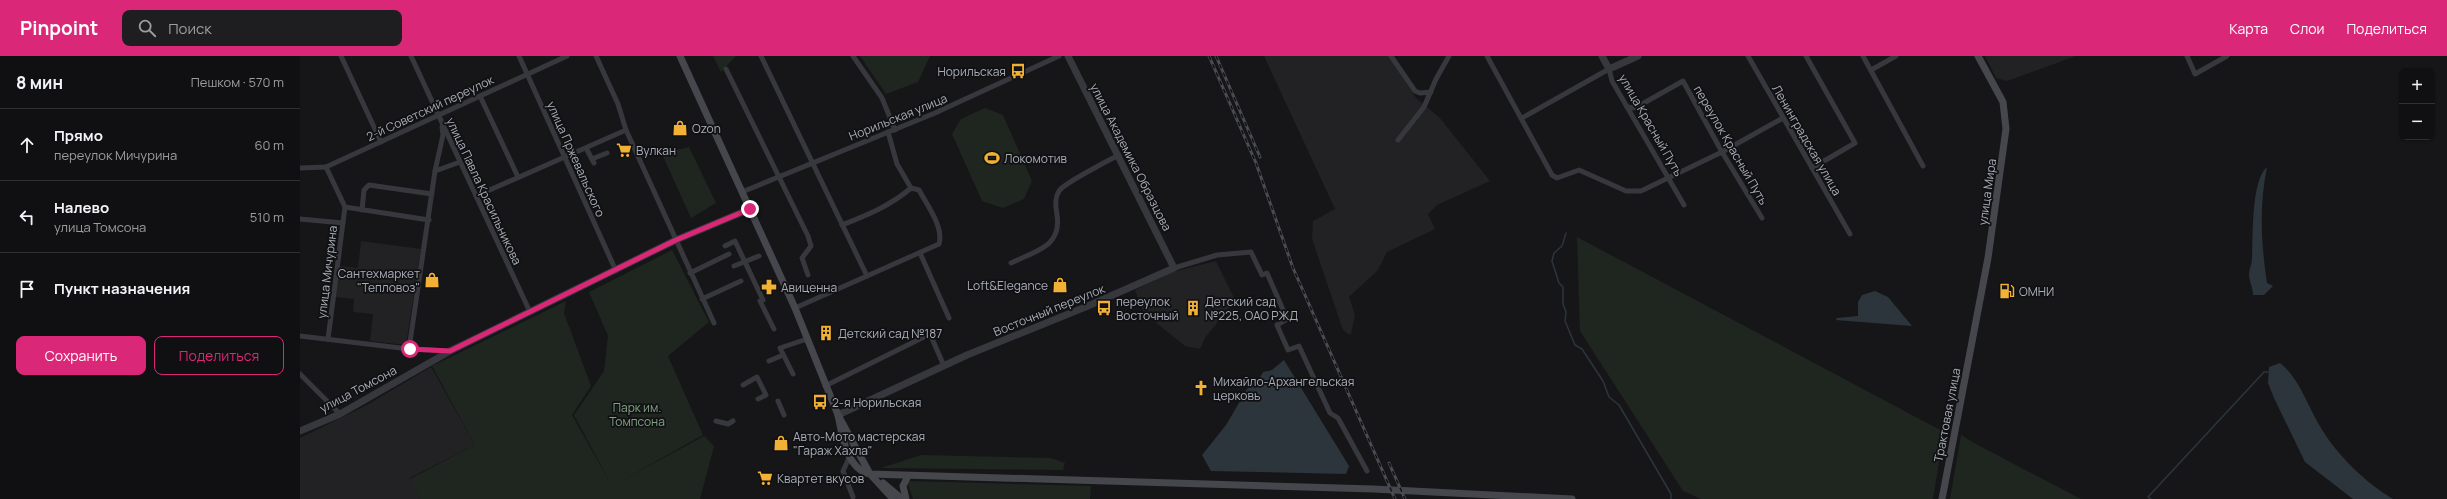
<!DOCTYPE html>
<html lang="ru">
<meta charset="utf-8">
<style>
:root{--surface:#101012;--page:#1e1e20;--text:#f1f3f6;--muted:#9c9d9f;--line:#303032;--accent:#db2777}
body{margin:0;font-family:Manrope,sans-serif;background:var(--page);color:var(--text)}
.controls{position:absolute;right:12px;top:12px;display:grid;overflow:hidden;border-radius:8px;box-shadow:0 1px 3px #0004}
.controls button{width:36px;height:36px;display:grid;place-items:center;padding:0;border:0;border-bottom:1px solid var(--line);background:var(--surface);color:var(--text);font:20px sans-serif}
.stop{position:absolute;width:12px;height:12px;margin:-9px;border:3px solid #db2777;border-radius:50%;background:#fff}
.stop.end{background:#db2777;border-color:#fff;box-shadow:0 1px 4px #0008}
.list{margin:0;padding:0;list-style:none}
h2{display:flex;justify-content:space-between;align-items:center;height:52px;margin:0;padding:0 16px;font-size:17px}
h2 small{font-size:13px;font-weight:400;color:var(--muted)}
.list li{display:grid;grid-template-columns:26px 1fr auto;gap:12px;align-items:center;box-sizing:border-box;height:72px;padding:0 16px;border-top:1px solid var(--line)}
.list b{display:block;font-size:15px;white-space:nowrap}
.list p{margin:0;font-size:13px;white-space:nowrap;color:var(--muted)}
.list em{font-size:13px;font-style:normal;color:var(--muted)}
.actions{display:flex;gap:8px;padding:12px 16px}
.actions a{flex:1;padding:9px 0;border:1px solid var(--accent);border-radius:8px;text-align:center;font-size:14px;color:var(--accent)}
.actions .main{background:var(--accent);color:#fff}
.icon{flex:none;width:22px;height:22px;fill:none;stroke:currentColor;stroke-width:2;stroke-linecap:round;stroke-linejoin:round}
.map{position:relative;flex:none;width:2147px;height:443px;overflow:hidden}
header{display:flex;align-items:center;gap:24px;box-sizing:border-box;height:56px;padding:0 20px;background:var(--accent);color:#fff}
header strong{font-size:19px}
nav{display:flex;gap:22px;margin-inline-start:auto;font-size:14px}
.search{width:280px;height:36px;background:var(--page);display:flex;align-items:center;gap:10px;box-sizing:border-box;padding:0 14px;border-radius:8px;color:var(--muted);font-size:15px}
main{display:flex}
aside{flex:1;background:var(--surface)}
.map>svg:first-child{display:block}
.built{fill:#222225}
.green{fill:#1e261f}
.water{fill:#2c353c}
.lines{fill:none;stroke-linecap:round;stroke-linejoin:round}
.stream{stroke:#2c353c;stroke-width:1.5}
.minor{stroke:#37383d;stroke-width:5}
.tertiary{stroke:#37383d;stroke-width:7}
.secondary{stroke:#45474d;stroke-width:7}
.rail-casing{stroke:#4a4c52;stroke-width:3}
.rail{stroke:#111113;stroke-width:1.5;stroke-dasharray:4.5;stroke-linecap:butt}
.route{stroke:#db2777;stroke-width:5}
.labels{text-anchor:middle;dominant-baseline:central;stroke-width:3.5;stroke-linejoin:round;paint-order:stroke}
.poi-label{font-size:12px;fill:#a8adb8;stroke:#111113;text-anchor:start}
.street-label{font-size:12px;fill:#a8adb8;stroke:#111113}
.park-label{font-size:12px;fill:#7fa381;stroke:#111113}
</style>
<header>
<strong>Pinpoint</strong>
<div class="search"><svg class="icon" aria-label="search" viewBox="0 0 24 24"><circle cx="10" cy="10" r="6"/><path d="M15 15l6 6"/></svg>Поиск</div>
<nav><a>Карта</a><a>Слои</a><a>Поделиться</a></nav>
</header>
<main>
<aside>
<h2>8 мин<small>Пешком · 570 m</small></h2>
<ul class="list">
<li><svg class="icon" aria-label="ahead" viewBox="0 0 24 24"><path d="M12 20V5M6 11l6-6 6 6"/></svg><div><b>Прямо</b><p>переулок Мичурина</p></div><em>60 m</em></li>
<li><svg class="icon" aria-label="left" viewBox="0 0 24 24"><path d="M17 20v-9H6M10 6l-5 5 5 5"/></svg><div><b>Налево</b><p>улица Томсона</p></div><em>510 m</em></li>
<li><svg class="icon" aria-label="arrive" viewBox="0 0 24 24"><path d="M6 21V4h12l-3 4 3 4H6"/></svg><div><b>Пункт назначения</b></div></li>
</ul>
<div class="actions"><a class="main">Сохранить</a><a>Поделиться</a></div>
</aside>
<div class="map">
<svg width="2147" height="443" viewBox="0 0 2147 443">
<rect width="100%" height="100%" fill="#161618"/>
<g class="built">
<path d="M964 0H1089L1116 42 1140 62 1190 125 1137 149 1128 158 1135 173 1087 196 1078 214 1049 241 1055 259 1051 278H1048L1043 274 1012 183 1013 165 1035 153Z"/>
<path d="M1685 0H1776L1707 25 1696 22Z"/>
<path d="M61 185 121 193 106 289 70 285 73 258 53 256 54 243 35 241 40 210 58 212Z"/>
<path d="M916 205 935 244 905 282 900 293 885 290 844 257 835 234 873 216Z"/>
<path d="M131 311 175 389 110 422 120 443H0V382L67 349Z"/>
</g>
<g class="green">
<path d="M413 0H436L421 16Z"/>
<path d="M560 0H630L618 26 586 38Z"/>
<path d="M685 52 703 59 732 125 724 143 703 152 682 145 652 78 661 63Z"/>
<path d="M389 91 416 147 391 162 362 98Z"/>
<path d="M1277 181 1644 376 1633 443H1401L1383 435 1280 275Z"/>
<path d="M372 194 409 266 368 300 403 379 321 425 404 380 414 390 400 443H120L110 423 175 389 132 310 266 245 264 257 291 330 272 359 312 430 274 359 304 315 308 280 289 236Z"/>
<path d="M1661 379 1676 388 1781 443H1650Z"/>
<path d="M621 399 751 402 765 407 763 414 581 412Z"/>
<path d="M607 425 791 430 790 443H613Z"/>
</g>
<g class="water">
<path d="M1967 111C1959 150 1961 187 1967 227L1973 230 1964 239H1953C1953 232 1949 225 1949 218 1949 213 1952 208 1952 203 1953 182 1951 124 1967 111Z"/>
<path d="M1575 235 1588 241 1612 270 1536 264 1537 262 1558 260V246L1562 239Z"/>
<path d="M984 304 1049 410 1046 418 911 415 902 399 926 369 953 323H959L963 316 972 314Z"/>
<path d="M1980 307C1999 321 2008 351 2021 372 2037 399 2066 427 2093 443H2053L2005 406 1974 342 1968 327 1969 311Z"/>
</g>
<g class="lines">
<g class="stream">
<path d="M1266 177 1262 190 1254 197 1252 205 1259 227 1263 231V248L1266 256 1265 265 1275 289 1282 293 1303 325 1309 341 1319 349 1371 438V443"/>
<path d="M1851 443 1848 441 1964 316H1968"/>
</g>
<g class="minor">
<path d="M41 0 81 86"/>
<path d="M111 0 230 256"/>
<path d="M219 0 316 215"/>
<path d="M296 0 318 48 326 74 414 267"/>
<path d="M461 0 567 220"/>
<path d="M553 0 582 42 595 74"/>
<path d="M1091 0 1115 35 1120 37 1131 36"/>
<path d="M1187 0 1252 119 1257 122 1279 114 1326 135H1341L1422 96 1483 62"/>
<path d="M1448 0 1550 178"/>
<path d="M1506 0 1555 87 1512 112"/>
<path d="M1563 0 1623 110"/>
<path d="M1887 0 1895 18 1927 0"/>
<path d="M426 13 508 180 511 190 502 202 508 219"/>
<path d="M1571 14 1596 0"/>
<path d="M180 40 218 121"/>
<path d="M1327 51 1335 52 1383 25 1422 96 1462 162"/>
<path d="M1222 62 1309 13 1312 25 1384 149"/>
<path d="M1098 84 1124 51 1136 23 1149 0"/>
<path d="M286 92 294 107"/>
<path d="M292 103 307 97"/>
<path d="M26 111 45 151 129 164"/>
<path d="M0 112 26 111 267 0"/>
<path d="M135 115 160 106"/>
<path d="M442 136 635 57 759 0"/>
<path d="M176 140 326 74"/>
<path d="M62 154 64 134 69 129 132 138"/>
<path d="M0 163 43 167"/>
<path d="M542 169C567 159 590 150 611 132L597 108 588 76"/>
<path d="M425 190 435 185 463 244"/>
<path d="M620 197 649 262"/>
<path d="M711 207C735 195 762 191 757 159 756 151 754 143 759 135 763 128 809 104 819 99"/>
<path d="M434 210 459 200"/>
<path d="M874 212 917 199 951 196 962 219 967 217 987 263 977 269 988 294 999 290 1030 357 1038 362 1067 415"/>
<path d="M390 217 429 198"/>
<path d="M402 243 441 225"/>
<path d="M460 245 474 273"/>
<path d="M495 252 639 188C644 171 627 149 619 134L611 132"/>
<path d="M630 278 644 310"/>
<path d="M0 280 109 293 150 295"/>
<path d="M28 283 45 151"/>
<path d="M109 293 135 115 143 79 142 71"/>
<path d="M469 305 483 299"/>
<path d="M0 318 40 358"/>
<path d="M493 318 480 292 507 283"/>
<path d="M443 329 457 321 466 339 458 343"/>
<path d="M525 330 638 274"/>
<path d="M478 345 484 359"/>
<path d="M416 365 428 368 433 365"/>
<path d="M550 400 543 415 553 441"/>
</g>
<g class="tertiary">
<path d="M1302 0 1309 13 1338 0"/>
<path d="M538 359 667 299 788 250 874 212 768 0"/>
<path d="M0 375 40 358 150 295 376 184 450 153"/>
</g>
<g class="secondary">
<path d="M380 0 495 252 538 359 570 418 593 443"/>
<path d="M538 359C542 378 546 413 570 418L1073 433 1272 443"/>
<path d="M583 427 602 443"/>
<path d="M606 443 603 430 608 420"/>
<path d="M1642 443 1688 202 1706 73 1703 46 1678 0"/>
</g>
<g class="rail-casing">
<g id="rail">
<path d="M909 0 956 107 993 212 1095 443"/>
<path d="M916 0 960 101"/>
<path d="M1089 407 1105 443"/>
</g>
</g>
<use href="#rail" class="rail"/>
</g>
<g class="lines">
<path class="route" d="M110 293 150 295 376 184 450 153"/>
</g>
<defs>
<g id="bus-bare" transform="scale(1.2)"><path d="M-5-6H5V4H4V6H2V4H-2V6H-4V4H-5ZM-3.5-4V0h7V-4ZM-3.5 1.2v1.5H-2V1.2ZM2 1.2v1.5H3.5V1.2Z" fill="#f2b134" stroke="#111113" stroke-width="2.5" paint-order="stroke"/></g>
<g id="shop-bare" transform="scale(1.2)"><path d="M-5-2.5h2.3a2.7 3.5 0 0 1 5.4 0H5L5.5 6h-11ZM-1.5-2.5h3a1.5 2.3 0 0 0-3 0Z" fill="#f2b134" stroke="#111113" stroke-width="2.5" paint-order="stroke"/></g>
<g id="supermarket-bare" transform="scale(1.2)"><path d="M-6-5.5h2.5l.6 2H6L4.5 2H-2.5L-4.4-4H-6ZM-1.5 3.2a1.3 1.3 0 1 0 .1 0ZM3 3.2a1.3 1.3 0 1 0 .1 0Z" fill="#f2b134" stroke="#111113" stroke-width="2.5" paint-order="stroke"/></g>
<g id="stadium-bare" transform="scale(1.2)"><path d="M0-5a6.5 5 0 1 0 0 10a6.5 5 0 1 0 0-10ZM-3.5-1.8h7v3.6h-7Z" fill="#f2b134" stroke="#111113" stroke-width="2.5" paint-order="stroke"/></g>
<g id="pharmacy-bare" transform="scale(1.2)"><path d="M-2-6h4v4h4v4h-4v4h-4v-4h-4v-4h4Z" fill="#f2b134" stroke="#111113" stroke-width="2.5" paint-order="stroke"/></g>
<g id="fuel-bare" transform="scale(1.2)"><path d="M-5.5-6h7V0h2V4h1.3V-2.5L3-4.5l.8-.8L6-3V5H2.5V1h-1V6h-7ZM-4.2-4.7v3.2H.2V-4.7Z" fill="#f2b134" stroke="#111113" stroke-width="2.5" paint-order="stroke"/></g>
<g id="building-bare" transform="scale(1.2)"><path d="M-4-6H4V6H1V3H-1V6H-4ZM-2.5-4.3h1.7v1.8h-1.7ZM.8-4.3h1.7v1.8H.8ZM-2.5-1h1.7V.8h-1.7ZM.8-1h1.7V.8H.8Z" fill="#f2b134" stroke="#111113" stroke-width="2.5" paint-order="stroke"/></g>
<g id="church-bare" transform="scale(1.2)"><path d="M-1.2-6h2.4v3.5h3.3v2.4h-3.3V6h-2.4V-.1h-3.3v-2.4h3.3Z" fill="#f2b134" stroke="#111113" stroke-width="2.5" paint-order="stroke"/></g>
</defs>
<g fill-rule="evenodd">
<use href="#bus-bare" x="718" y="15"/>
<use href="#shop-bare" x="380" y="72"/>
<use href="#supermarket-bare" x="324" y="94"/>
<use href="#stadium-bare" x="692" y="102"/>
<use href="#shop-bare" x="132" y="224"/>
<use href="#shop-bare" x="760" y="229"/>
<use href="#pharmacy-bare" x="469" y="231"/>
<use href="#fuel-bare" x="1707" y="235"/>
<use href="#bus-bare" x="804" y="252"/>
<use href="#building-bare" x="893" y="252"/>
<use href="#building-bare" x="526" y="277"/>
<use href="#church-bare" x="901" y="332"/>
<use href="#bus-bare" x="520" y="346"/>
<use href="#shop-bare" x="481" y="387"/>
<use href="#supermarket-bare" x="465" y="422"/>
</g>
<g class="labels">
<g class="poi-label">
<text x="706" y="15" text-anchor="end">Норильская</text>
<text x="392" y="72">Ozon</text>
<text x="336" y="94">Вулкан</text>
<text x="704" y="102">Локомотив</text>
<text x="120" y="217" text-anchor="end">Сантехмаркет<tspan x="120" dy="14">"Тепловоз"</tspan></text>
<text x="748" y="229" text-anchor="end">Loft&amp;Elegance</text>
<text x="481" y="231">Авиценна</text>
<text x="1719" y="235">ОМНИ</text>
<text x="816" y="245">переулок<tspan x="816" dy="14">Восточный</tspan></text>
<text x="905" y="245">Детский сад<tspan x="905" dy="14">№225, ОАО РЖД</tspan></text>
<text x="538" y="277">Детский сад №187</text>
<text x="913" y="325">Михайло-Архангельская<tspan x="913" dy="14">церковь</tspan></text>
<text x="532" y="346">2-я Норильская</text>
<text x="493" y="380">Авто-Мото мастерская<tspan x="493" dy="14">"Гараж Хахла"</tspan></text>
<text x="477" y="422">Квартет вкусов</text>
</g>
<g class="street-label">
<text transform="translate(130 52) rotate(-25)">2-й Советский переулок</text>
<text transform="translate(598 61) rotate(-22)">Норильская улица</text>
<text transform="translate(1351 69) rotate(60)">улица Красный Путь</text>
<text transform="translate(1507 84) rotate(60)">Ленинградская улица</text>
<text transform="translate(1431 89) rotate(60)">переулок Красный Путь</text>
<text transform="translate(831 101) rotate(63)">улица Академика Образцова</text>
<text transform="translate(276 103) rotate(66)">улица Пржевальского</text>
<text transform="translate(184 135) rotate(65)">улица Павла Красильникова</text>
<text transform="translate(1687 136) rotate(-82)">улица Мира</text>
<text transform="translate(27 216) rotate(-83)">улица Мичурина</text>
<text transform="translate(749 254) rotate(-22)">Восточный переулок</text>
<text transform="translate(58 333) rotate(-28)">улица Томсона</text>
<text transform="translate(1647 359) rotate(-79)">Трактовая улица</text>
</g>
<g class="park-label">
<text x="337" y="351">Парк им.<tspan x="337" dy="14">Томпсона</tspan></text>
</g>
</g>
</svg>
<div class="controls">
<button>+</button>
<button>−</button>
</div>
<div class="stop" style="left:110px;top:293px"></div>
<div class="stop end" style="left:450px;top:153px"></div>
</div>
</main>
